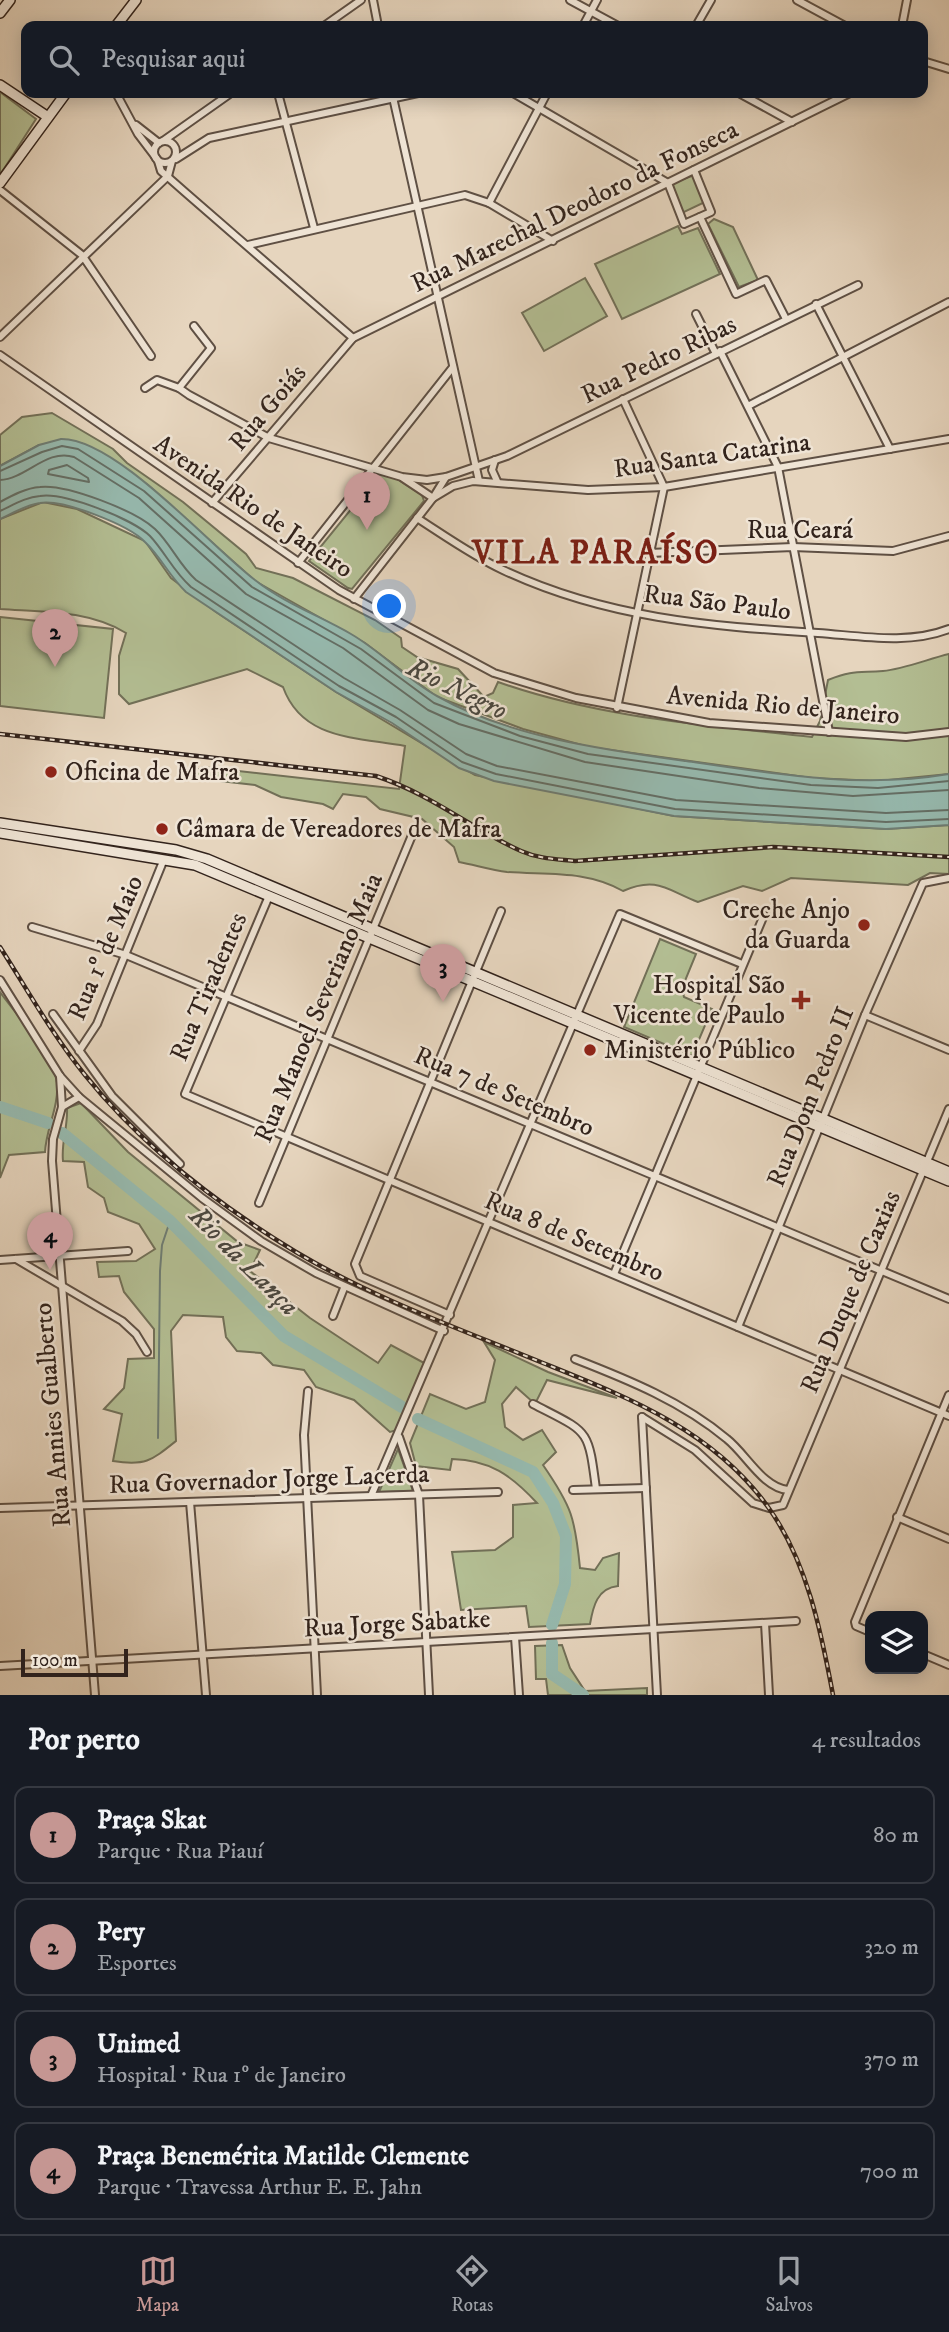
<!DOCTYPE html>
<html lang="pt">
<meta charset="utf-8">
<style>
:root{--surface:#171b24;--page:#20242c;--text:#f1f3f6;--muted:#9ea1a6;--line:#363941;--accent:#c59692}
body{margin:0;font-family:"IM FELL DW Pica",serif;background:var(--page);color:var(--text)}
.controls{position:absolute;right:21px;bottom:21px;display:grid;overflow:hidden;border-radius:14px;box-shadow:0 4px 18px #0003}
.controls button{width:63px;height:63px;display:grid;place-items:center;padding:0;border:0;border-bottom:2px solid var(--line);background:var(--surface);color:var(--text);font:35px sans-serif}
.scale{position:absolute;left:21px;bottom:18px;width:107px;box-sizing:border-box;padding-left:7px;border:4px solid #32231c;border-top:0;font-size:19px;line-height:24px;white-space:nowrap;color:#32231c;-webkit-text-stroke:5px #efe4d5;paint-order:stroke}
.you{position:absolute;left:390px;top:607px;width:24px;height:24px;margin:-18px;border:5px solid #fff;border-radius:50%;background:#1a73e8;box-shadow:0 0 0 10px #1a73e833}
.badge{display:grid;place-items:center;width:46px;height:46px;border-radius:50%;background:var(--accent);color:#111;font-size:23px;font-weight:700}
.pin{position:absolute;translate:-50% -58px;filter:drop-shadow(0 2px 4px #0008)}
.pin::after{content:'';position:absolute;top:37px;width:24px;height:21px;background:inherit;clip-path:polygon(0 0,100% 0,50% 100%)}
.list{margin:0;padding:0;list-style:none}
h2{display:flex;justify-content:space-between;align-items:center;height:91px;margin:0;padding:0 28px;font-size:30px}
h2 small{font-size:23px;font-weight:400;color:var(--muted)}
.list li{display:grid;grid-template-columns:46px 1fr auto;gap:21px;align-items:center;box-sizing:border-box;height:98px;margin:0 14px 14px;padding:0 14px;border:2px solid var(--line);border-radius:14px}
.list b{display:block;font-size:26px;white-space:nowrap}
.list p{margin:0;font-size:23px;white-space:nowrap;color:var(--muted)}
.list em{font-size:23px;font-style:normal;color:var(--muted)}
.icon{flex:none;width:38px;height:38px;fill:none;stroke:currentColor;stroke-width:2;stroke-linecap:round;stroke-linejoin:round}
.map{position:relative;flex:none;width:949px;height:1695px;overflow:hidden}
.search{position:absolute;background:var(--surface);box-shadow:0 4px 18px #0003;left:21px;right:21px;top:21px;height:77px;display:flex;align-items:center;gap:18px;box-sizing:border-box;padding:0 24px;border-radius:14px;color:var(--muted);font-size:26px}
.sheet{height:539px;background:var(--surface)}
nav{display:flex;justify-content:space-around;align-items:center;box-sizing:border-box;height:98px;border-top:2px solid var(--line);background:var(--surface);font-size:19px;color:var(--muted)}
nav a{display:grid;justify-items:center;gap:4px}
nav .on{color:var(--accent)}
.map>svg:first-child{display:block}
.green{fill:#b3be93;stroke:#727058;stroke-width:2}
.water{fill:#96b9ae;stroke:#6e7d74;stroke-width:2}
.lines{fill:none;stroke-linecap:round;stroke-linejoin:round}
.shore{stroke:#646e65;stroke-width:2}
.stream{stroke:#6e7d74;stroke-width:2}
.river{stroke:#96b9ae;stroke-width:12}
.street-casing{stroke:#5f5044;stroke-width:10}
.secondary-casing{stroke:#32231c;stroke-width:12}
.street{stroke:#efe4d5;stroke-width:6}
.secondary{stroke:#efe4d5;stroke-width:9}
.rail-casing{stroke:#32231c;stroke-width:4.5}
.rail{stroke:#efe4d5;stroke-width:2;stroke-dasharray:5;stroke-linecap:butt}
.poi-dot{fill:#8f2418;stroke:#efe4d5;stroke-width:2.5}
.labels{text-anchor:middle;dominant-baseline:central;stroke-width:5;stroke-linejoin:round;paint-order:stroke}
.street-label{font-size:26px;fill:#32231c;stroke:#efe4d5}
.poi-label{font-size:26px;fill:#32231c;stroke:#efe4d5;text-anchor:start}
.water-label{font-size:28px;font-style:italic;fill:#4b4840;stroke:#efe4d5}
.district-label{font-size:33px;font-weight:bold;letter-spacing:2px;fill:#7a1f14;stroke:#efe4d5}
</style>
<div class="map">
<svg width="949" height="1695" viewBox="0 0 949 1695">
<rect width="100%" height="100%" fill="#e6d5be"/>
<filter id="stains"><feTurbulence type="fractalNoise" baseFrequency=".00286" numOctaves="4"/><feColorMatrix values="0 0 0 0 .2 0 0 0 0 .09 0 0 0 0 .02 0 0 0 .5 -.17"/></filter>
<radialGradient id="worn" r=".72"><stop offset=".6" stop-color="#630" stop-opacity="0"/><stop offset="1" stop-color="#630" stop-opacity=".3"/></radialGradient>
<g class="green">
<path d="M0 92 36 119 0 175Z"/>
<path d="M694 175 705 202 682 213 670 184Z"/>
<path d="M714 219 733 227 758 280 739 287 708 224Z"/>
<path d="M678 226 682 234 698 228 720 274 622 319 595 264Z"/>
<path d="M585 278 607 316 544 351 522 313Z"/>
<path d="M52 413 113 449 127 463 183 502 246 554 256 568 293 578 375 620 401 638 402 647 417 657 458 669 484 697 493 693 498 682C600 718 706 725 812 737L820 721 828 680C853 670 859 673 883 671 904 669 928 659 949 654V774L878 781 812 778 589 747 523 729 437 697 365 643 255 581 148 485 81 443 39 445 0 466V435L22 417Z"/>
<path d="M383 470 422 495 424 501 352 589 348 588 309 561Z"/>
<path d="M43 502 77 509 145 541 171 578 216 612 336 692 475 775 674 816 886 829 949 825V874L930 873 908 885 791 878 762 891 743 886 698 902C667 890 657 876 623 891 587 870 547 875 507 872 491 870 475 865 459 862L454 847 422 819 380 809 366 797 343 794 333 809 323 804 281 797 255 785 185 777 203 767 399 789 405 746C356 737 302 740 283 687L247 669 129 704 119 694V656L126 633C88 610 43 612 0 609V519Z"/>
<path d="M0 617 113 629 104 718 0 706Z"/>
<path d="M660 939 696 954 682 988 684 997 712 1009 692 1056 624 1027Z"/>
<path d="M0 992C16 1014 54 1057 57 1083 59 1107 46 1129 45 1152L9 1155 0 1178Z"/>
<path d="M81 1103 128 1152 238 1242 260 1250 250 1271 310 1318 378 1363 391 1345 426 1364 397 1430 390 1432 354 1400 316 1387 304 1370 273 1365 261 1353 237 1351 226 1337 223 1317 183 1315 171 1331 176 1441C151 1461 145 1466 113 1461L122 1414 104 1409 124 1388 128 1359 154 1358V1329L124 1292 119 1276 99 1277 97 1262 136 1261 155 1249 139 1224 108 1212 104 1198 88 1187 84 1162 63 1161C61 1142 68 1127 67 1108Z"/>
<path d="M484 1342 548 1372 617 1398 547 1380 535 1404 516 1387 502 1404 505 1427 523 1440 542 1430 556 1452 543 1465C572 1507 575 1518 580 1568L595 1570 603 1558 619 1553 618 1586C597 1588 593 1607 590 1624L529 1627 526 1606 461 1610 452 1552 495 1550 513 1537V1505L537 1503C511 1475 490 1460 452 1459L450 1470 416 1466 410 1443 430 1394 466 1409 485 1402 495 1360Z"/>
<path d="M398 1449 413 1491 379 1492Z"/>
<path d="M562 1645 570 1668 585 1691 647 1688V1695H548L546 1679H536L535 1646Z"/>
</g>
<path class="water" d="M61 439C116 438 211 547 255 580 284 603 320 616 351 634 382 652 406 679 437 696 509 737 606 750 686 761 774 774 861 789 949 774V825L886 829 674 816 494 781 459 768 392 723 336 692 186 592C169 576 161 557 145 542 129 525 63 499 40 503 26 505 13 513 0 519V466L39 445Z"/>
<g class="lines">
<g class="shore">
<path d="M67 465 88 478 89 482 48 474 49 470Z"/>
<path d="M0 471 42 452 62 446 78 449 144 491 252 587 361 649 434 703 520 736 588 754 811 785 878 788 949 781"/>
<path d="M0 480C26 479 47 448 74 457L139 498 246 594 343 648 428 710 459 724 585 762 759 788 853 796 949 790"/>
<path d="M0 502C13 495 26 488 40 487 67 484 136 511 155 529 171 544 179 565 196 580L344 678 400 710 466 754 497 766 676 800 886 813 949 810"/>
<path d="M0 511C13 505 26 497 40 496 64 492 133 519 150 536 165 552 173 571 191 587L339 686 396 717 462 762 496 774 675 809 886 822 949 819"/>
</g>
<path class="stream" d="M158 1438 160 1271 162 1245 170 1221"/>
<g class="river">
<path d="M0 1107 48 1123"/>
<path d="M62 1133 170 1221 284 1336 402 1407"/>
<path d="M418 1419 533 1472 553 1503 566 1536 565 1584 552 1625"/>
<path d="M552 1643V1674L583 1695"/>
</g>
<g class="street-casing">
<g id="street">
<path d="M373 0 378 26"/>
<path d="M570 0 618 26"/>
<path d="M797 0 845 26"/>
<path d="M324 26 361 0"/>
<path d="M583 26 597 0"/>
<path d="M696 26 711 0"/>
<path d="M902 26 907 0"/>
<path d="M923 61 949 69"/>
<path d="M116 93 138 134 157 159"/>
<path d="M278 93 314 228"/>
<path d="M392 93 479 481"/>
<path d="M513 93 668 183 684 224 711 212 694 170"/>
<path d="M739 93 792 122"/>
<path d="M136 125 159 143"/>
<circle cx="165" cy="152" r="11"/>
<path d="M163 141 231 93"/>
<path d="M176 159 209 138 418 93"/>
<path d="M158 161 161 171 186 193 353 338"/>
<path d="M0 190 82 255 151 356"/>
<path d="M489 203 547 93"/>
<path d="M700 217 736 294 766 280 786 319"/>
<path d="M248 245 465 195 489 203 553 241"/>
<path d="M816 304 890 449"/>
<path d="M696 314 716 354"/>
<path d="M194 326 211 348 179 388 189 395 269 438 402 477 427 480 446 477 507 456 858 285"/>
<path d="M0 337 168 176 172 161"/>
<path d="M720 351 778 467 829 732"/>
<path d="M0 355 339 590 494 673 576 698 709 723 906 737 949 732"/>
<path d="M145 388 157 380 179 388"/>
<path d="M748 406 949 302"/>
<path d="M495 460 492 470 497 481"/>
<path d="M403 478 433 498 453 486 473 481 588 490 664 487 949 439"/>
<path d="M212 503 353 338 850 93"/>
<path d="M417 518C445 536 473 556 503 570 605 618 708 626 818 633 861 636 908 645 949 629"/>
<path d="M649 553 793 547 893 551 949 536"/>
<path d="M298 563 453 367"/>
<path d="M354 599 433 498 446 477"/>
<path d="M617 708 664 487 623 399"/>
<path d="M269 896 185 1094 949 1416"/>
<path d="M32 927 126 955 949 1299"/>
<path d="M0 980 60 1076 79 1097 202 1198 261 1241 316 1273 444 1331"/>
<path d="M53 1014 112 1096 180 1164"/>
<path d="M865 1015 949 1050"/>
<path d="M79 1051 97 1024 164 859"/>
<path d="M60 1076 62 1107 53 1139 52 1161 95 1695"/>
<path d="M62 1107 79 1097"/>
<path d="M259 1203 415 828"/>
<path d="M16 1259 122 1321 136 1334 147 1352"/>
<path d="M0 1260 128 1251"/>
<path d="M614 1274 764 915"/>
<path d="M450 1315 360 1276 355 1264 501 911"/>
<path d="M333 1316 344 1288"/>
<path d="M738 1327 865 1015 923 883 949 878"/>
<path d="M575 1359C629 1380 683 1402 727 1439 746 1454 763 1488 788 1490"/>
<path d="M308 1391 304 1435 317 1695"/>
<path d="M533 1404C589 1433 588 1427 596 1489"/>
<path d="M642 1417 695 1450 753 1503 769 1508 783 1505 949 1109"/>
<path d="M642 1417 657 1695"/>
<path d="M399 1437 419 1495 429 1695"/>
<path d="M573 1490 646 1488"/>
<path d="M371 1496 620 914 742 964"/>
<path d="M190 1502 206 1695"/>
<path d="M0 1508 498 1492"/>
<path d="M897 1517 949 1539"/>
<path d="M765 1623 769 1695"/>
<path d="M870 1632 856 1626 855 1622 949 1395"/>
<path d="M515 1637 519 1695"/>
<path d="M923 1654 949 1665"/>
<path d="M0 1666 796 1621"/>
</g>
</g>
<g class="secondary-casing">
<g id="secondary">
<path d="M0 13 10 0"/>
<path d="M116 26 136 0"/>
<path d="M0 85 48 117"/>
<path d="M0 183 66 93"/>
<path d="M0 823 176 850 207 859 949 1172"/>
<path d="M0 833 195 865 949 1181"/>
</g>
</g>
<use href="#street" class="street"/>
<use href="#secondary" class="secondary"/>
<g class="rail-casing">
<g id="rail">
<path d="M0 734 376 776C433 795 470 828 521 851 539 859 557 859 575 861L773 847 949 857"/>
<path d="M0 947C27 989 53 1036 85 1075 143 1147 217 1204 296 1252 373 1298 460 1329 543 1363 627 1397 713 1430 768 1507 807 1561 821 1631 833 1695"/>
</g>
</g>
<use href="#rail" class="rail"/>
</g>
<g class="poi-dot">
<circle cx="51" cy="772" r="7"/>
<circle cx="162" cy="829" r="7"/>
<circle cx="864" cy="925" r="7"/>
<path d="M797.5 989.5h7v7h7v7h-7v7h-7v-7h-7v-7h7z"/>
<circle cx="590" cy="1050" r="7"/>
</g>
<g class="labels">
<g class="street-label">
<text transform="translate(575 207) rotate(-26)">Rua Marechal Deodoro da Fonseca</text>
<text transform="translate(659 360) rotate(-26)">Rua Pedro Ribas</text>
<text transform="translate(268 408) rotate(-50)">Rua Goiás</text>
<text transform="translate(712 456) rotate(-8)">Rua Santa Catarina</text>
<text transform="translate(253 507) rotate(34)">Avenida Rio de Janeiro</text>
<text x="800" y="530">Rua Ceará</text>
<text transform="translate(717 603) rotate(7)">Rua São Paulo</text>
<text transform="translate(783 706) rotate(5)">Avenida Rio de Janeiro</text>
<text transform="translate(106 948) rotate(-67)">Rua 1º de Maio</text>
<text transform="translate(209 987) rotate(-67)">Rua Tiradentes</text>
<text transform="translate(319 1008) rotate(-67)">Rua Manoel Severiano Maia</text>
<text transform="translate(504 1092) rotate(23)">Rua 7 de Setembro</text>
<text transform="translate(811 1097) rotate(-68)">Rua Dom Pedro II</text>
<text transform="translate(574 1237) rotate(23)">Rua 8 de Setembro</text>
<text transform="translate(851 1292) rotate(-67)">Rua Duque de Caxias</text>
<text transform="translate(53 1415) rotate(-95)">Rua Annies Gualberto</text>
<text transform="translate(269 1480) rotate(-2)">Rua Governador Jorge Lacerda</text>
<text transform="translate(397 1624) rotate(-3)">Rua Jorge Sabatke</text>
</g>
<g class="poi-label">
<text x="65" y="772">Oficina de Mafra</text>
<text x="176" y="829">Câmara de Vereadores de Mafra</text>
<text x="850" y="910" text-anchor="end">Creche Anjo<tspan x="850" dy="30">da Guarda</tspan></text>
<text x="785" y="985" text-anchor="end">Hospital São<tspan x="785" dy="30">Vicente de Paulo</tspan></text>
<text x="604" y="1050">Ministério Público</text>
</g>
<g class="water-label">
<text transform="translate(457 689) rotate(26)">Rio Negro</text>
<text transform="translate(244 1261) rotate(45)">Rio da Lança</text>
</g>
<g class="district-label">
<text x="596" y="553">VILA PARAÍSO</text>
</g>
</g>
<rect width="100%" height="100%" filter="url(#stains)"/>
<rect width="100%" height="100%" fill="url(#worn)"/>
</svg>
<div class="controls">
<button><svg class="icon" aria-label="layers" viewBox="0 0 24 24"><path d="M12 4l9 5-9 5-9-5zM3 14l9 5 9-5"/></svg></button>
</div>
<div class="scale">100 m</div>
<div class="you"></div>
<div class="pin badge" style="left:367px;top:530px">1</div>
<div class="pin badge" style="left:55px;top:667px">2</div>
<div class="pin badge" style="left:443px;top:1002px">3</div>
<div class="pin badge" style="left:50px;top:1270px">4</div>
<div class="search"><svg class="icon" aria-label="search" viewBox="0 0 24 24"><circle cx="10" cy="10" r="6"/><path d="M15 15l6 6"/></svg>Pesquisar aqui</div>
</div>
<section class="sheet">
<h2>Por perto<small>4 resultados</small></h2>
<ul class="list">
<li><span class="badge">1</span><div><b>Praça Skat</b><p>Parque · Rua Piauí</p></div><em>80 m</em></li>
<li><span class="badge">2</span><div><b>Pery</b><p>Esportes</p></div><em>320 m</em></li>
<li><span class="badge">3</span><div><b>Unimed</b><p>Hospital · Rua 1º de Janeiro</p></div><em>370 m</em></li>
<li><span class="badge">4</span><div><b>Praça Benemérita Matilde Clemente</b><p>Parque · Travessa Arthur E. E. Jahn</p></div><em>700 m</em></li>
</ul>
</section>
<nav>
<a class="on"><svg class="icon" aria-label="map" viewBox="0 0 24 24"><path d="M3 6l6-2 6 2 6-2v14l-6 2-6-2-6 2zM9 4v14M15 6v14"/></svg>Mapa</a>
<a><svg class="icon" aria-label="directions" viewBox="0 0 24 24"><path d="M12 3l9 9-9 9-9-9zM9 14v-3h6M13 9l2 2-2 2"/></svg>Rotas</a>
<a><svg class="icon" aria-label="saved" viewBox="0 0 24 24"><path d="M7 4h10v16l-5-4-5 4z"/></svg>Salvos</a>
</nav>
